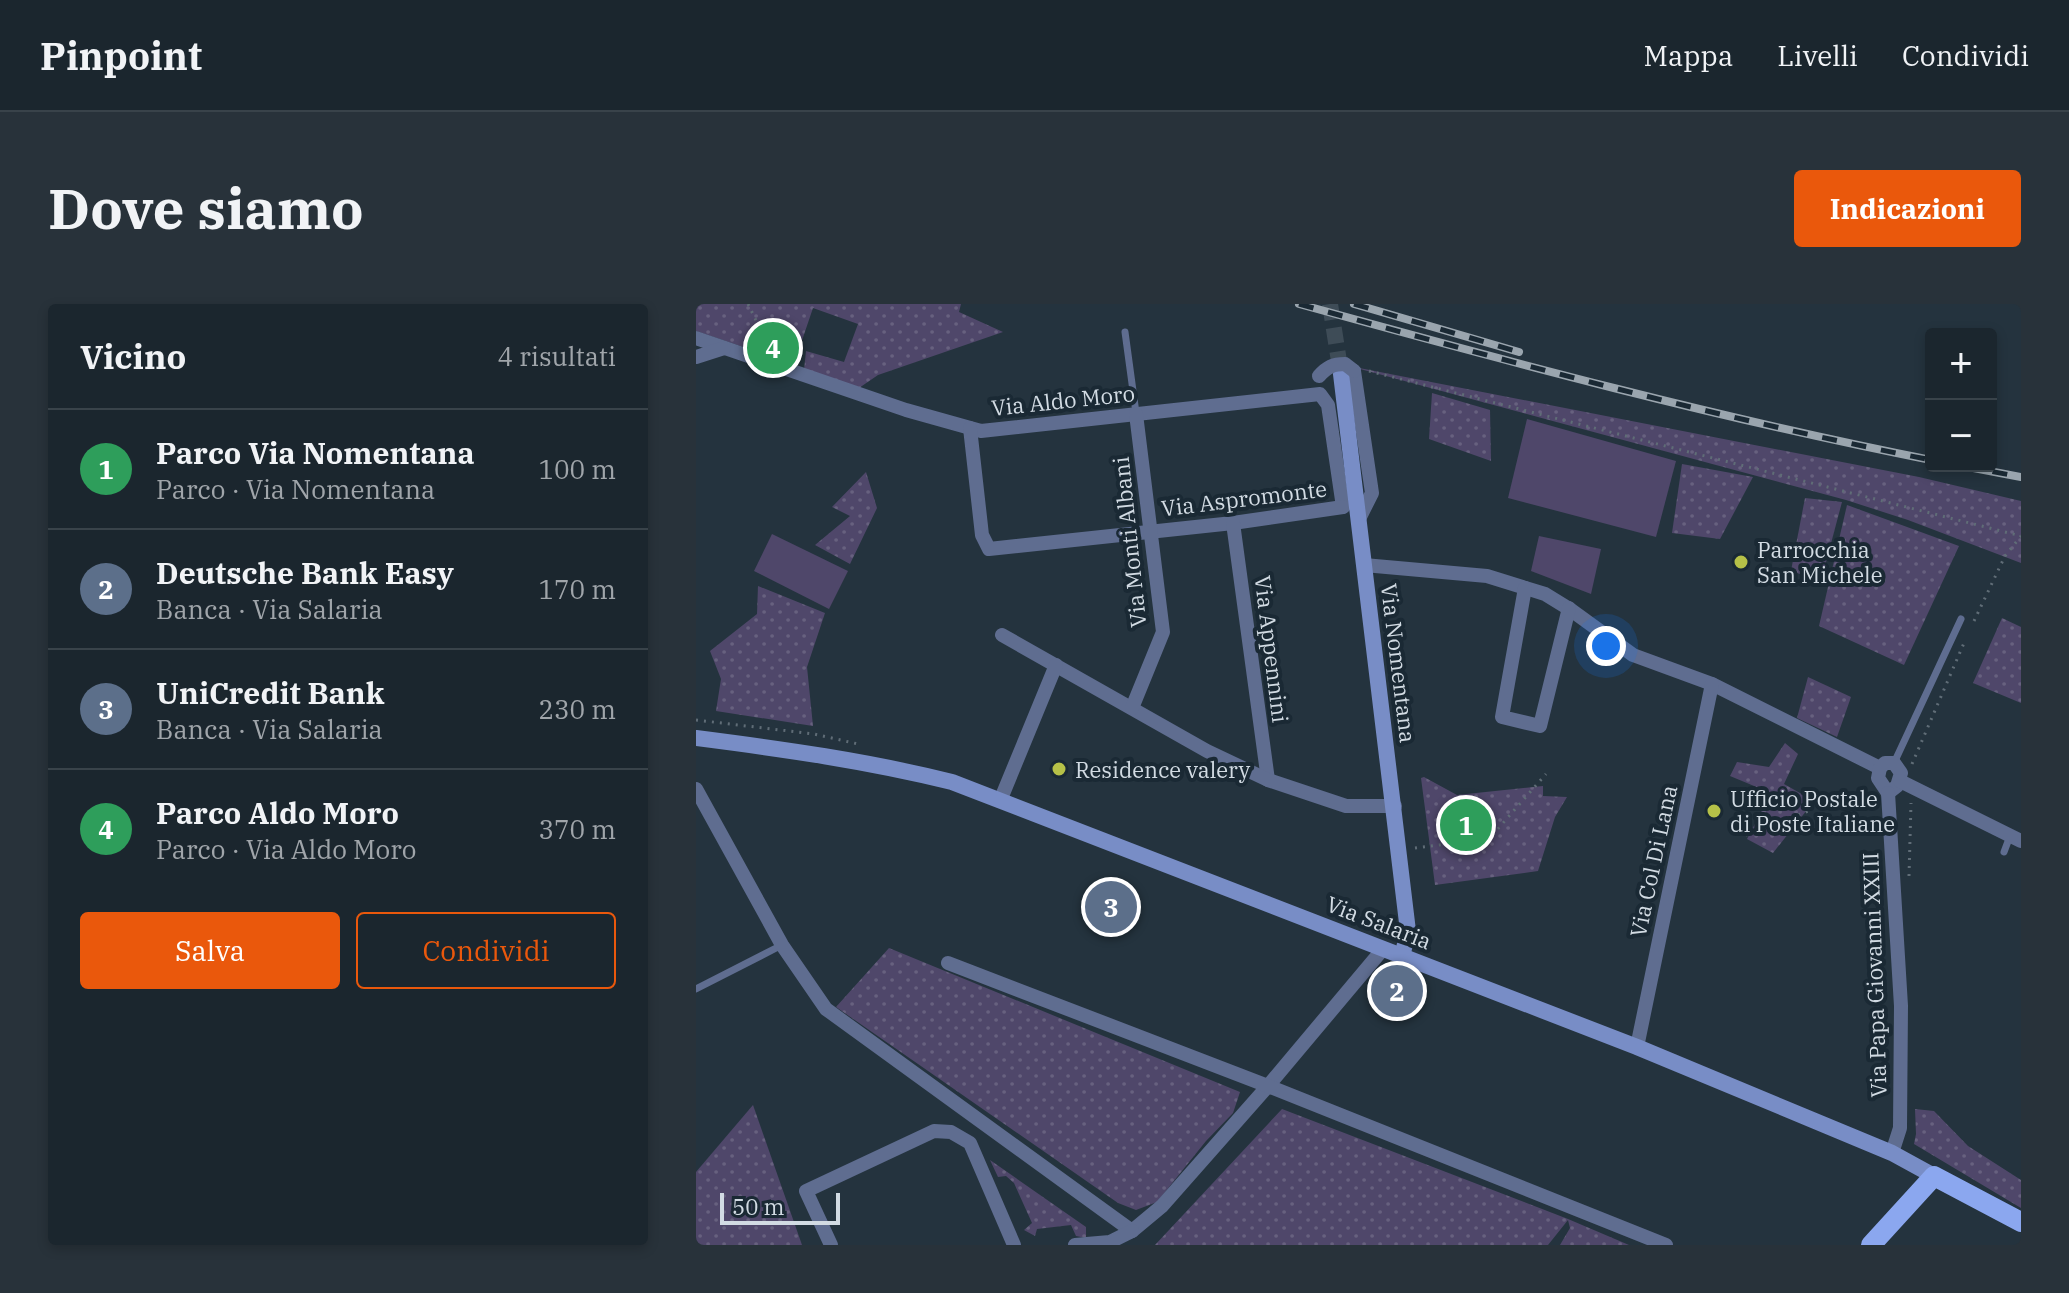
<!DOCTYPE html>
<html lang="it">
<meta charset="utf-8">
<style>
:root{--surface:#1b262e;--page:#28323a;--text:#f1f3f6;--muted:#a0a5aa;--line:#39434a;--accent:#ea580c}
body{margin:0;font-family:"IBM Plex Serif",serif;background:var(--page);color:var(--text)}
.controls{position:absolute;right:24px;top:24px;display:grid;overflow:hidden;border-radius:8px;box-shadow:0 4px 12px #0003}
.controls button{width:72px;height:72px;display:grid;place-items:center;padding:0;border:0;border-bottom:2px solid var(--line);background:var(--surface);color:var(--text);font:40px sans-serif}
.scale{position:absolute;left:24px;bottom:20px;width:120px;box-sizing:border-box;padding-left:8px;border:4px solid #d2dbe3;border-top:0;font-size:22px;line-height:28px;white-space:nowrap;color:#d2dbe3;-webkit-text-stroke:6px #1a2934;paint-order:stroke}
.you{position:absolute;left:910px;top:342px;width:28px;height:28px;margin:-20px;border:6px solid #fff;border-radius:50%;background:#1a73e8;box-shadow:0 0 0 12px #1a73e833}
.badge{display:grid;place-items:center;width:52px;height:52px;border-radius:50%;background:var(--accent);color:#fff;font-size:26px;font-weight:700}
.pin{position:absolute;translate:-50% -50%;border:4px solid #fff;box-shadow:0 2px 8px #0006}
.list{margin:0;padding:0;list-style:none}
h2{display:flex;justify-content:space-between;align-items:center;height:104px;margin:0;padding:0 32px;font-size:34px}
h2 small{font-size:26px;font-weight:400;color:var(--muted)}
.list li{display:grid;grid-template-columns:52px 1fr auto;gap:24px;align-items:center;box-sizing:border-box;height:120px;padding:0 32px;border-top:2px solid var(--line)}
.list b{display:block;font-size:30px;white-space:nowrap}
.list p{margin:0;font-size:26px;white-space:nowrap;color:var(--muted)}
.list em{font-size:26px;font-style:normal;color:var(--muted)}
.actions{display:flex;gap:16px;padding:24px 32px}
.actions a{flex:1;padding:18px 0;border:2px solid var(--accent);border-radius:8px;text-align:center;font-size:28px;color:var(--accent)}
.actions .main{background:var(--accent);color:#fff}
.map{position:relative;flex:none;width:1325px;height:941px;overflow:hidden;border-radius:8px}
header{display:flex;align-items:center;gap:48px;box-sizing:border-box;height:112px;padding:0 40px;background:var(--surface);border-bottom:2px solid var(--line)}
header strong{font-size:38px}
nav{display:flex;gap:44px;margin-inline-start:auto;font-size:28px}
.intro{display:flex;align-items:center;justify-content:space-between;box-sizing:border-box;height:192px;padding:0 48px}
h1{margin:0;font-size:56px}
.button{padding:20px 36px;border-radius:8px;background:var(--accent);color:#fff;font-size:28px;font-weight:700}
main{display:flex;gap:48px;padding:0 48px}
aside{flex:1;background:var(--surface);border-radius:8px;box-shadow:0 4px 12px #0003}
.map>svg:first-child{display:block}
.green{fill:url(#green-dots)}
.pitch{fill:#4f476a}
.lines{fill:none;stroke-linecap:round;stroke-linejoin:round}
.secondary-tunnel{stroke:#3e4c57;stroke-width:16;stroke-dasharray:16 8;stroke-linecap:butt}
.path{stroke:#606d77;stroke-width:3;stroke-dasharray:2 6;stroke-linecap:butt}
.lane{stroke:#5f6d90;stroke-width:7}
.street{stroke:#5f6d90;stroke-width:14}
.secondary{stroke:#788dc6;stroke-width:16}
.primary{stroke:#8ba7ef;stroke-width:20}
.rail-casing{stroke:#9aa5ae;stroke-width:8}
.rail{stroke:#1a2934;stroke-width:5;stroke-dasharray:15;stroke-linecap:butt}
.street-bridge{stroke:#5f6d90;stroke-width:14}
.poi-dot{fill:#b6c148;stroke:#1a2934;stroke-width:3}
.labels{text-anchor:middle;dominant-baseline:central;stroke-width:8;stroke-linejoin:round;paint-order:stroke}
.street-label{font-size:22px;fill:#d2dbe3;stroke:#1a2934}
.poi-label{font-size:22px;fill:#d2dbe3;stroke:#1a2934;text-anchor:start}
</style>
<header>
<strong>Pinpoint</strong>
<nav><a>Mappa</a><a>Livelli</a><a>Condividi</a></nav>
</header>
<div class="intro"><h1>Dove siamo</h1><a class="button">Indicazioni</a></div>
<main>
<aside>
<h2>Vicino<small>4 risultati</small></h2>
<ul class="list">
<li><span class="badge" style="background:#2e9e5b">1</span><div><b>Parco Via Nomentana</b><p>Parco · Via Nomentana</p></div><em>100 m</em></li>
<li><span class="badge" style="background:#5c6f8a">2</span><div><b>Deutsche Bank Easy</b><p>Banca · Via Salaria</p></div><em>170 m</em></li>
<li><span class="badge" style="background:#5c6f8a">3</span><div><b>UniCredit Bank</b><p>Banca · Via Salaria</p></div><em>230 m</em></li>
<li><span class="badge" style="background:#2e9e5b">4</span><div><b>Parco Aldo Moro</b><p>Parco · Via Aldo Moro</p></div><em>370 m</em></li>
</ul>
<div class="actions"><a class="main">Salva</a><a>Condividi</a></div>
</aside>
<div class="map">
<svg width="1325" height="941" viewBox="0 0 1325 941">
<defs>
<pattern id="green-dots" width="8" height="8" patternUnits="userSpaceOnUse" patternTransform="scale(2)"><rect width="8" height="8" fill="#4f476a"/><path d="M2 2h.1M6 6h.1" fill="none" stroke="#67617f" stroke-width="1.8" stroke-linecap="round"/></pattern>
</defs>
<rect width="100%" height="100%" fill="#24333e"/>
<g class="green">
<path d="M0 0H265L263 8 307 28 182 71 163 84 108 66 110 47 148 58 162 20 117 4 98 60 0 27Z"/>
<path d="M653 62 1223 173 1325 197V259L1212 216 1150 196Z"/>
<path d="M736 89 794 106 795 157 733 135Z"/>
<path d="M986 160 1057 173 1024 235 976 229Z"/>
<path d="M170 168 181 204 154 260 119 241 154 212 136 203Z"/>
<path d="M1109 194 1146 198 1125 277 1095 267Z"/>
<path d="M1151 201 1263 242 1208 361 1123 322Z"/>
<path d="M62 282 129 309 111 363 117 422 20 407 25 375 14 347 61 310Z"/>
<path d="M1306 314 1325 323V399L1277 379Z"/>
<path d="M1112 373 1155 393 1141 433 1101 414Z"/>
<path d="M1089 439 1102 450 1088 480 1118 497 1077 549 1051 535 1075 489 1034 472 1041 458 1073 463Z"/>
<path d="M728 473 761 491 847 482V492L871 493 859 513 842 567 739 581 725 474Z"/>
<path d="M193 644 544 788 537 809 510 837 461 898 440 906 422 899 140 703Z"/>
<path d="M57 801 106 941H0V868Z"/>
<path d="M586 805 872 915 933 941H864L874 924 872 916 852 941H459Z"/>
<path d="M1219 805 1238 807 1272 842 1325 876V904L1218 840 1220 830Z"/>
<path d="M294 856 390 923V934L380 932 375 921 341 925 339 932 328 926 336 919 318 879 310 872 302 873Z"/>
</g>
<g class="pitch">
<path d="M831 115 980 157 960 233 812 194Z"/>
<path d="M76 230 152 267 133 305 58 267Z"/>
<path d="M843 232 905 245 895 290 835 267Z"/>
</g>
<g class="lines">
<path class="secondary-tunnel" d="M634 0 645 70"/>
<g class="path">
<path d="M52 0 73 43"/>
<path d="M673 67 1325 232"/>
<path d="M1278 317 1309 252 1325 232"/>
<path d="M0 416 118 430 162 440"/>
<path d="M1216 460 1268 339"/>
<path d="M1050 531 1115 506"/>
<path d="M719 544 793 535 850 470"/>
<path d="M1213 572 1215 499"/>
</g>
<g class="lane">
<path d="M429 28 440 109"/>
<path d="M1198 459 1265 315"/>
<path d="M1308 548 1314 532"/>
<path d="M0 685 86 641"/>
</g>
<g class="street">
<path d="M0 34 210 106 285 127 624 90 632 101 647 203"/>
<path d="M0 53 28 44"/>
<path d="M658 67 676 189 662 217"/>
<path d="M274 124 286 231 293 245 537 219 647 203"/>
<path d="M537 219 572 476"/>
<path d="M668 261 791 272 849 290 875 306 937 351 1016 380 1184 464"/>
<path d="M829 284 806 413 844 422 873 304"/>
<path d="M306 331 511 447 572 476 650 502H699"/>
<path d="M436 404 467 328 440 110"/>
<path d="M1189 459H1198L1205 469 1201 482 1192 489 1182 474 1184 464Z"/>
<path d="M1204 477 1325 537"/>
<path d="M0 485 86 641 130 705 436 927 466 902 572 782 687 645"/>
<path d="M1192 489 1205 702 1204 824 1196 849"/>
<path d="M304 497 360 361"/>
<path d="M252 659 572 782 970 941"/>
<path d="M941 743 1016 380"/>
<path d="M135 941 110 887 238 827 255 828 274 839 318 941"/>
<path d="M379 941 414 938 436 927"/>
</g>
<g class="secondary">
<path d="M645 70 712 627 706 653"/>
<path d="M0 434C86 445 172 457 256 478L941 743 1196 849 1238 872"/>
</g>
<path class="primary" d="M1175 941 1238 872 1325 918"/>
<g class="rail-casing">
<g id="rail">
<path d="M603 0C813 58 1022 114 1235 156"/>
<path d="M658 0 823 48"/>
<path d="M1267 162 1325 173"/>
</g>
</g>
<use href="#rail" class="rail"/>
<path class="street-bridge" d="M623 72C631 63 637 60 649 60L658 67"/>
</g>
<g class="poi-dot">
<circle cx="1045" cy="258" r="8"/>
<circle cx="363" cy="465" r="8"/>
<circle cx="1018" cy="507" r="8"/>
</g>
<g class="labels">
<g class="street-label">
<text transform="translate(367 96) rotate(-6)">Via Aldo Moro</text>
<text transform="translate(548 194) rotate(-7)">Via Aspromonte</text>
<text transform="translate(433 238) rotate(-96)">Via Monti Albani</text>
<text transform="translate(576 345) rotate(83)">Via Appennini</text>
<text transform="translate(703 359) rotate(83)">Via Nomentana</text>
<text transform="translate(957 557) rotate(-78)">Via Col Di Lana</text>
<text transform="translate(683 618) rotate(21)">Via Salaria</text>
<text transform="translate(1178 671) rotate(-92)">Via Papa Giovanni XXIII</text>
</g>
<g class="poi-label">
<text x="1061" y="245">Parrocchia<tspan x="1061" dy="25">San Michele</tspan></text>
<text x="379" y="465">Residence valery</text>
<text x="1034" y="494">Ufficio Postale<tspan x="1034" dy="25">di Poste Italiane</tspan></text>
</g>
</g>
</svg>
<div class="controls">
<button>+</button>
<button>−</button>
</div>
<div class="scale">50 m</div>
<div class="you"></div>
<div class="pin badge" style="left:770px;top:521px;background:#2e9e5b">1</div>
<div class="pin badge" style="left:701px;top:687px;background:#5c6f8a">2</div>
<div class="pin badge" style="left:415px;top:603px;background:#5c6f8a">3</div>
<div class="pin badge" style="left:77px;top:44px;background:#2e9e5b">4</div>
</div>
</main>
